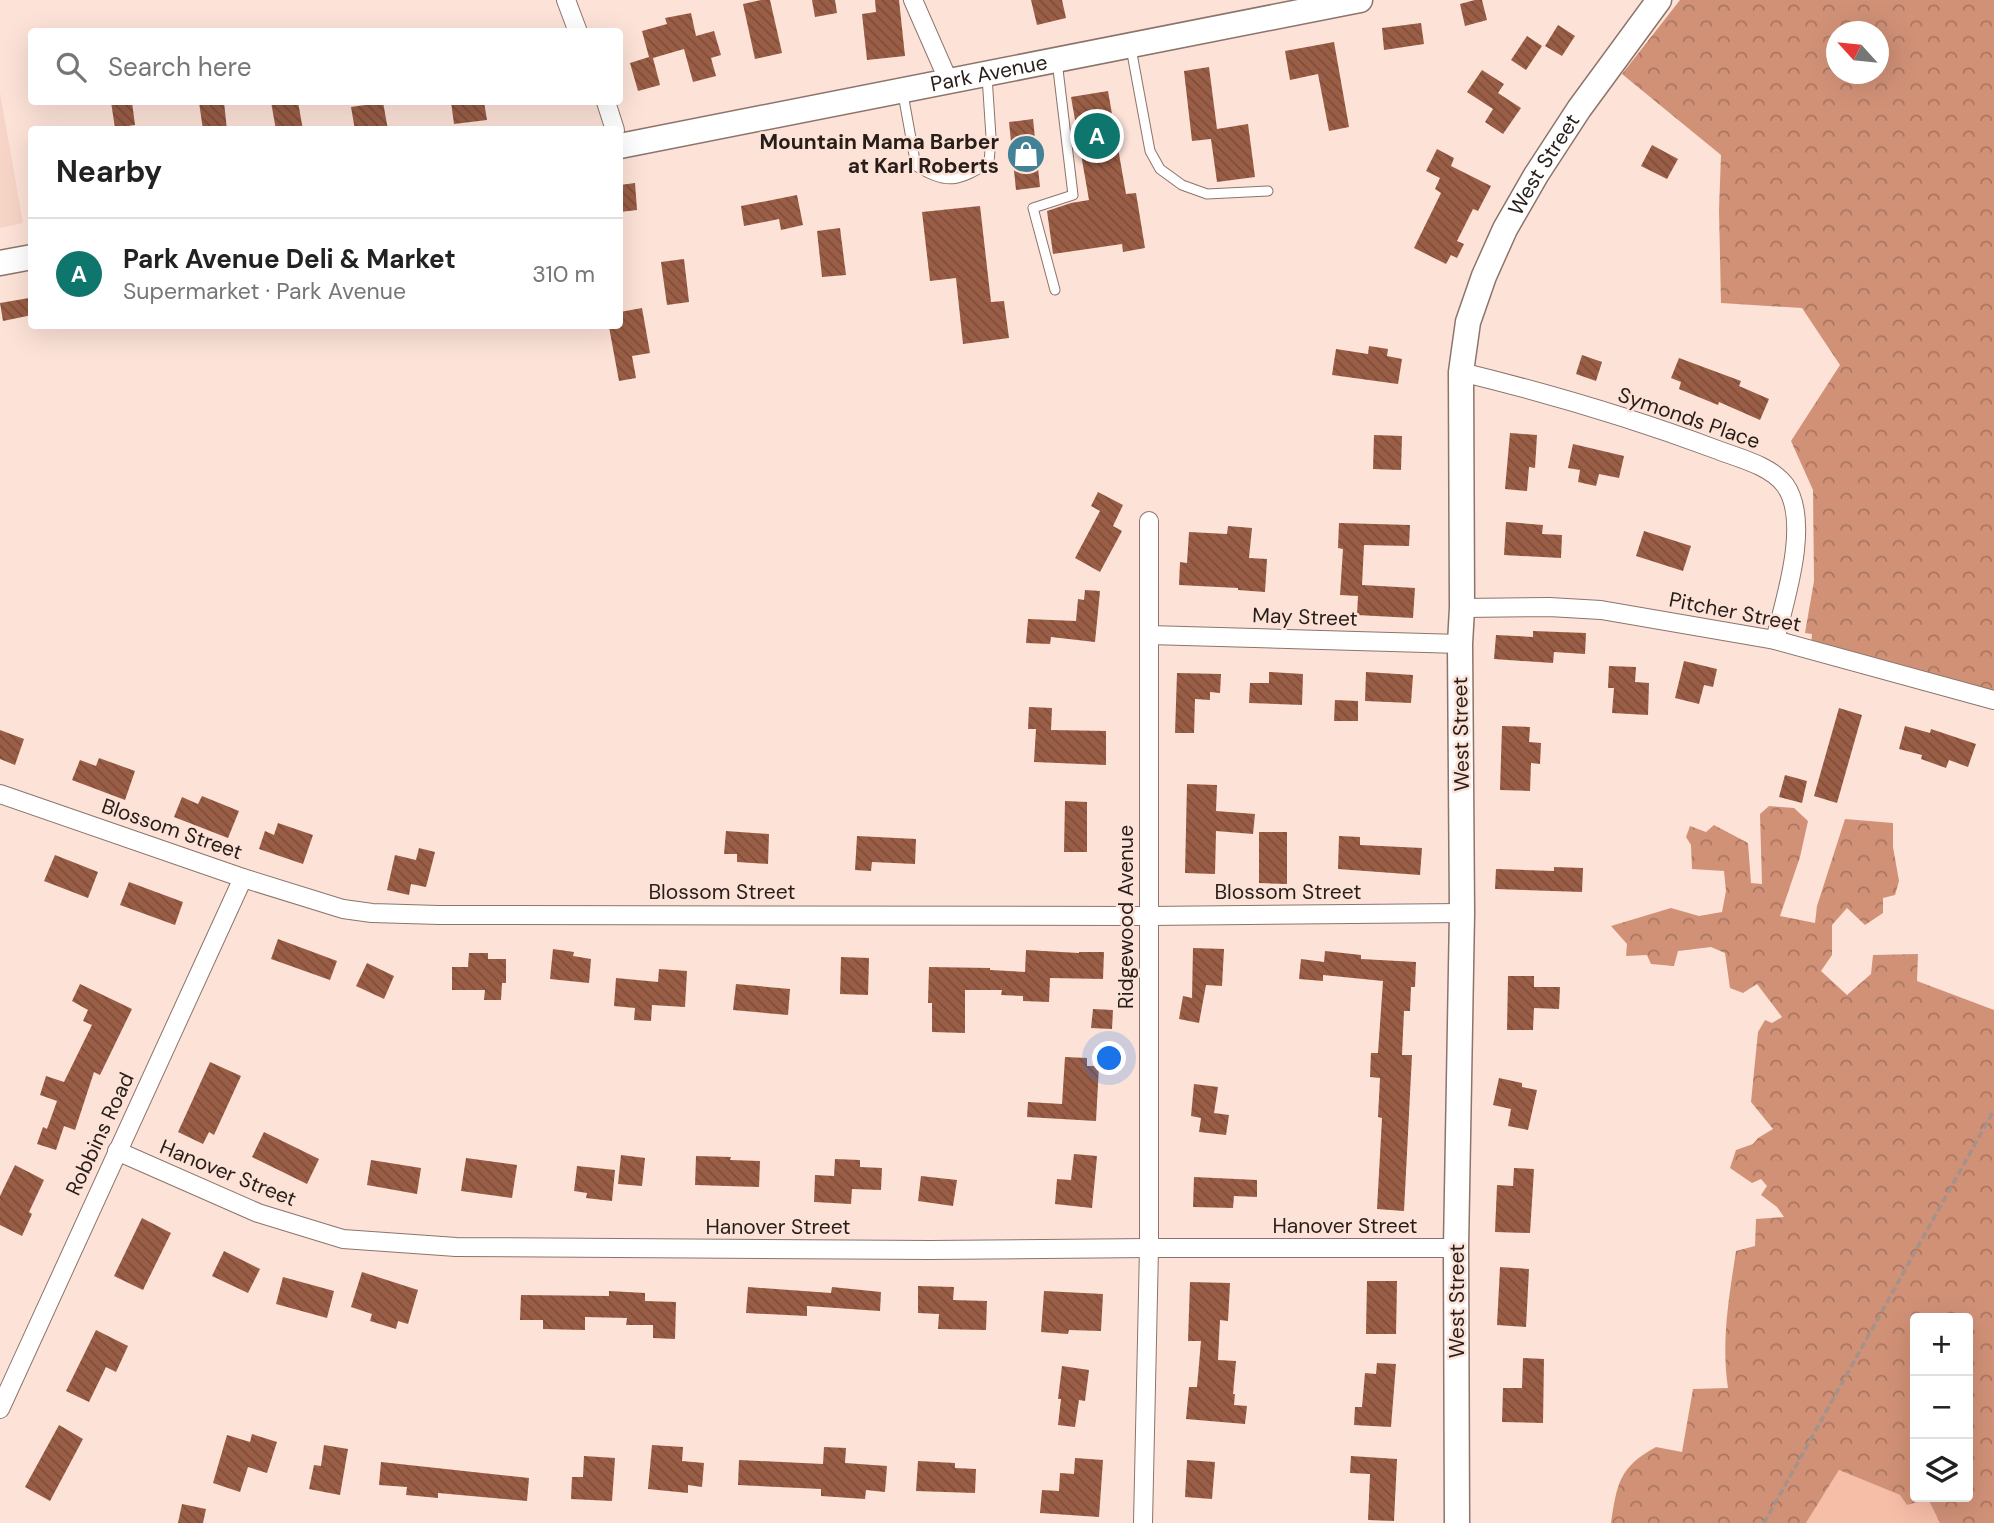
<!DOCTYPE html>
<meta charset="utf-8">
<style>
:root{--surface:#fff;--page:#f6f6f6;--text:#222;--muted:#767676;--line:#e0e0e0;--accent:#0f766e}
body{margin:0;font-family:"DM Sans",sans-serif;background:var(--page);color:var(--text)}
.controls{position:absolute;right:21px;bottom:21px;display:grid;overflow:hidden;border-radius:7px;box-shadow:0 7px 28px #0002}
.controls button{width:63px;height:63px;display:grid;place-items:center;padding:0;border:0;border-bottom:2px solid var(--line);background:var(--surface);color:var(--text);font:35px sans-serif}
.compass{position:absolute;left:1826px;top:21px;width:63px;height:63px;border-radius:50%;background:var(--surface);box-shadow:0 7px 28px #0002;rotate:297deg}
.you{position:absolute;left:1110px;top:1059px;width:24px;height:24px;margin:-18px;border:5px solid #fff;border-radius:50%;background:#1a73e8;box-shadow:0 0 0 10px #1a73e833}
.badge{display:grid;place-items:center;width:46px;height:46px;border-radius:50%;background:var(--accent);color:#fff;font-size:23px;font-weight:700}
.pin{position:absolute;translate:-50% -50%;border:4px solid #fff;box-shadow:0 2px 7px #0006}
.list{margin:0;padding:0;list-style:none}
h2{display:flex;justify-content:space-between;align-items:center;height:91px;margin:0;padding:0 28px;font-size:30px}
h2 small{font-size:23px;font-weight:400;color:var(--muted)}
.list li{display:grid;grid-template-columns:46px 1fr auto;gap:21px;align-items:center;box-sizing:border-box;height:112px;padding:0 28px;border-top:2px solid var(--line)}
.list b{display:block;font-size:26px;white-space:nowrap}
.list p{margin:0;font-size:23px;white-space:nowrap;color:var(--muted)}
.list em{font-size:23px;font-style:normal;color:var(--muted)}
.icon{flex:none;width:38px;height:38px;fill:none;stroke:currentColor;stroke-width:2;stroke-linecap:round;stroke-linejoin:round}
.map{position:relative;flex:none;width:1994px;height:1523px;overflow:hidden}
.search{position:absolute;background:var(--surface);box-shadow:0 7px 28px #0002;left:28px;top:28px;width:595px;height:77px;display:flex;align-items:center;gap:18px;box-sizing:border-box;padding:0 24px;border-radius:7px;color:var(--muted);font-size:26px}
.panel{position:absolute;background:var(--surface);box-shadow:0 7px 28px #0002;left:28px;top:126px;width:595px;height:203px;border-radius:7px}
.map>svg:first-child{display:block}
.built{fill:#f6d4c6}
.grass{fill:#f6bda7}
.forest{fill:url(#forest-crowns);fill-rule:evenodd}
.building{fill:url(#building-back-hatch)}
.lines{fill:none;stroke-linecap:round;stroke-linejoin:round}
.lane-casing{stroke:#8c746b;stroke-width:11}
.street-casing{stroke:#8c746b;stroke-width:20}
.secondary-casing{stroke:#8c746b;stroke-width:27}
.path{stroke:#a5928a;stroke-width:3.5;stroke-dasharray:7 3.5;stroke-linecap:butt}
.lane{stroke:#fff;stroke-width:9}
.street{stroke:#fff;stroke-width:18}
.secondary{stroke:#fff;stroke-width:24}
.labels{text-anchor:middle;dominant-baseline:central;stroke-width:5;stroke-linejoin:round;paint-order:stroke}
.street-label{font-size:21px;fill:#271e1a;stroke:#fce2d7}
.poi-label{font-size:21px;font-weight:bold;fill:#271e1a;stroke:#fce2d7;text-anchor:end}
</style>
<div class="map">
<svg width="1994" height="1523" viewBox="0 0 1994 1523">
<defs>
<pattern id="forest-crowns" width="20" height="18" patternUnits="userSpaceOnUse" patternTransform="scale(1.75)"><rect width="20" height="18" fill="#d19177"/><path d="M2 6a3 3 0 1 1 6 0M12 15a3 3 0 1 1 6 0" fill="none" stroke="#aa7661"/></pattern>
<pattern id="building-back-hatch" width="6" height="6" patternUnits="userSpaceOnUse" patternTransform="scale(1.75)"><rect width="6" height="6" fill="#9a5e46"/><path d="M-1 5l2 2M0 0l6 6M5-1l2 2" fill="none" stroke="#7e4d3a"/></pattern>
</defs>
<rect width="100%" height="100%" fill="#fce2d7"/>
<path class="built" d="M0 93 23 223 0 228Z"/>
<path class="grass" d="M1839 1470 1900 1495 1928 1499 1940 1523H1806Z"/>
<g class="forest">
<path d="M1680 0H1994V693L1811 644 1812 634 1805 633 1814 581 1813 490 1791 441 1840 365 1802 308 1721 303 1719 210 1721 155 1622 74ZM1836 32H1878V74H1836Z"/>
<path d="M1769 806 1794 808 1808 821 1800 857 1780 916 1815 923 1817 906 1845 819 1893 823V847L1899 881 1895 895 1883 898V913L1865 925 1847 908 1832 925V955L1821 971 1847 995 1871 974 1873 955 1918 954 1917 981 1994 1010V1523H1940L1928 1499 1907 1505 1900 1495 1839 1470 1806 1523H1611C1617 1484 1619 1467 1656 1447L1682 1452 1693 1389 1728 1388C1721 1342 1729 1297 1736 1251L1755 1246 1756 1219 1784 1217 1777 1207 1761 1195 1767 1186 1761 1179 1752 1183 1730 1168 1736 1150 1753 1144 1758 1138 1773 1129 1751 1102 1758 1032 1765 1020 1772 1023 1782 1017 1757 984 1743 993 1730 988 1725 953 1711 947 1678 951 1674 966 1651 964 1647 955 1626 956 1627 944 1611 926 1671 908 1699 916 1722 912 1726 891 1724 871 1692 869 1691 845 1686 837 1690 826 1706 832 1714 825 1748 843 1751 883 1762 884 1760 814ZM1915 1318H1968V1497H1915Z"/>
</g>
<g class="building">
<path d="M761 0H770L782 53 755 59 743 4Z"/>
<path d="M812 0H835L837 13 815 17Z"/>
<path d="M875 0H899L905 56 867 60 862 14 876 12Z"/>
<path d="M1031 0H1062L1066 18 1037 25Z"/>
<path d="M1475 0H1482L1487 20 1465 26 1460 4Z"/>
<path d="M691 13 696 36 714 31 721 55 711 58 716 76 693 82 684 49 653 58 660 85 638 91 630 63 649 57 642 31 667 24 665 18Z"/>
<path d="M1421 23 1424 44 1384 50 1382 28Z"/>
<path d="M1558 25 1575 36 1562 56 1545 46Z"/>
<path d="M1527 36 1542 46 1526 70 1511 60Z"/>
<path d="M1334 42 1349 127 1329 131 1318 74 1290 80 1285 51Z"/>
<path d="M1209 67 1217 129 1248 124 1255 177 1217 182 1211 139 1192 141 1184 71Z"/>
<path d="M1482 70 1504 84 1498 93 1521 108 1503 134 1485 122 1493 109 1467 92Z"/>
<path d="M1108 91 1126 194 1136 193 1145 248 1123 252 1122 244 1053 254 1047 211 1071 203 1089 200 1071 97Z"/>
<path d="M111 102H132L135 125 115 128Z"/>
<path d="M199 102H224L227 130H203Z"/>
<path d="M271 102H298L303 130H276Z"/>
<path d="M364 102H383L388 130H355L351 107 365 105Z"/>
<path d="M451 102H484L487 120 454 124Z"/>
<path d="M1033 119 1040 187 1016 190 1009 122Z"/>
<path d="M1652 145 1678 159 1667 179 1641 166Z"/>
<path d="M1437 149 1454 158 1451 166 1491 186 1478 211 1473 209 1457 241 1464 244 1457 258 1451 255 1446 264 1414 248 1441 193 1435 189 1440 178 1426 171Z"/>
<path d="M635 183 637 210 620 212V185Z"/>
<path d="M797 195 803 225 781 230 779 219 744 226 741 206Z"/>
<path d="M980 206 991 302 1004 301 1009 338 963 344 956 278 930 281 922 212Z"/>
<path d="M840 228 846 275 822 277 817 231Z"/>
<path d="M684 259 689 302 667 305 661 262Z"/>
<path d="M29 298 32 315 3 321 0 303Z"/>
<path d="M642 308 650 353 632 356 636 378 619 381 609 327 620 326V312Z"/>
<path d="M1369 346 1388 349 1387 356 1402 359 1398 384 1332 375 1336 349 1368 354Z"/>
<path d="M1582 355 1602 362 1596 381 1576 374Z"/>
<path d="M1679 358 1741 381 1739 386 1769 399 1760 420 1719 402 1718 405 1679 389 1681 382 1671 378Z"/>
<path d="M1510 433 1537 435 1535 468 1529 467 1527 491 1505 489Z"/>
<path d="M1374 435 1402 436 1401 470 1373 469Z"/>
<path d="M1573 444 1624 456 1619 478 1599 474 1596 486 1578 482 1580 470 1568 468Z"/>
<path d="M1098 492 1123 505 1113 526 1122 531 1100 572 1075 558 1100 511 1091 506Z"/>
<path d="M1506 522 1543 525 1542 534 1562 535 1561 558 1504 555Z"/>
<path d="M1339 523 1410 525 1409 546 1364 545 1362 585 1415 588 1413 618 1357 615 1358 596 1340 595 1343 549 1338 548Z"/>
<path d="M1228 526 1252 528 1249 558 1267 559 1265 592 1238 590V588L1179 585 1180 562 1187 563 1189 532 1227 534Z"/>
<path d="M1644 531 1691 546 1683 571 1636 556Z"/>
<path d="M1085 590 1100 591 1095 642 1051 637 1050 644 1026 643 1028 619 1076 621 1078 599 1084 600Z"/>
<path d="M1533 631 1586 633 1585 654 1554 652 1553 663 1494 659 1496 635 1533 637Z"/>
<path d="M1684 661 1717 669 1713 687 1704 685 1699 704 1675 698Z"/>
<path d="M1609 666 1636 667 1635 682 1649 683 1648 715 1612 713 1614 688H1608Z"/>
<path d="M1269 672 1303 674 1302 705 1249 703 1250 683H1269Z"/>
<path d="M1366 672 1413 675 1411 703 1365 701Z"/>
<path d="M1177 673 1221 674 1220 693 1210 692V700L1195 699 1194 733H1175Z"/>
<path d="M1335 700 1358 701V721H1334Z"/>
<path d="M1029 707 1052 708 1051 730 1106 731V765L1034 762 1036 729H1028Z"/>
<path d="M1839 708 1862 715 1837 803 1814 796Z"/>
<path d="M1502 726 1530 727 1529 742 1541 743 1540 764 1531 763 1530 791 1500 790Z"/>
<path d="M1905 726 1930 733 1931 729 1976 744 1968 767 1949 760 1946 768 1921 759 1922 755 1899 749Z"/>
<path d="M0 730 24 739 15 765 0 759Z"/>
<path d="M99 758 135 771 125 800 72 780 80 760 96 766Z"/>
<path d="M1785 775 1807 781 1802 803 1779 797Z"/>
<path d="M1187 784 1217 785 1216 811 1255 814 1253 834 1216 831 1215 874 1185 873Z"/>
<path d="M202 796 239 811 228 838 174 817 182 797 198 804Z"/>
<path d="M1065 801 1087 802V852H1064Z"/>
<path d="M278 823 313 835 303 864 259 849 265 831 274 835Z"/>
<path d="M726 831 769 834 768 864 737 862V854H724Z"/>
<path d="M1259 832H1287V884L1259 883Z"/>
<path d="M857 836 916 839 915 864 872 862 871 871 855 870Z"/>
<path d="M1339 836 1360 837V845L1422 848 1420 875 1338 869Z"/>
<path d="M419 848 435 852 426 887 411 884 409 895 387 890 395 855 416 860Z"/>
<path d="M55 855 98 872 88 898 44 881Z"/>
<path d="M1554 867 1583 868 1582 892 1495 889 1496 869 1554 871Z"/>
<path d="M129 882 183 902 175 925 120 905Z"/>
<path d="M278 939 337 961 330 980 271 959Z"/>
<path d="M1193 948 1224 949 1222 986 1206 985 1199 1023 1179 1019 1183 996 1192 998Z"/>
<path d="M553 949 574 952 573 956 591 959 589 983 550 979Z"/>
<path d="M1026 950 1079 953V952H1104L1103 979 1050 978 1049 1002 1023 1001V996L1001 995 1002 990H965V1033L932 1032V1003H928L929 967 990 968V970L1025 972Z"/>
<path d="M1325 951 1361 955V959L1416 962 1415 987H1411L1410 1011H1404L1402 1055H1412L1404 1211 1377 1209 1382 1118 1378 1117 1380 1078 1370 1077 1371 1053H1378L1383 981 1323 975V981L1299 979 1301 959 1324 962Z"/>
<path d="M469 953H488V959H506V983H502L501 1000H484L485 990H452V967H468Z"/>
<path d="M841 957 869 958 868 995 840 994Z"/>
<path d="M367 963 394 976 384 999 356 986Z"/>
<path d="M659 969 687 971 685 1007 652 1005 651 1021 634 1020 635 1008 614 1006 616 978 658 982Z"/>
<path d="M1508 976H1534V987H1560L1559 1009 1534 1008 1533 1030H1507Z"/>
<path d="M80 984 132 1009 100 1075 94 1072 75 1130 64 1126 56 1150 37 1144 43 1127 47 1129 57 1101 40 1095 46 1076 64 1082 92 1025 83 1021 88 1010 72 1001Z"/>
<path d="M736 984 790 989 788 1015 733 1010Z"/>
<path d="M1093 1009 1113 1010 1112 1029 1091 1028Z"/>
<path d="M1065 1057 1087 1058V1066H1099L1096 1121 1027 1117 1028 1102 1062 1104Z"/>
<path d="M210 1062 241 1076 214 1135 209 1132 203 1144 178 1132Z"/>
<path d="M1499 1078 1522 1083V1087L1537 1090 1528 1130 1508 1126 1511 1109 1493 1105Z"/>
<path d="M1194 1084 1218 1087 1214 1113 1229 1115 1226 1135 1199 1132 1201 1118 1191 1116Z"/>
<path d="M264 1132 319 1159 307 1184 252 1157Z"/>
<path d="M1074 1154 1097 1156 1092 1208 1055 1204 1057 1179 1071 1180Z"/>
<path d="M621 1155 645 1158 642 1186 618 1184Z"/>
<path d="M696 1156 731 1157 730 1160 760 1161 759 1187 695 1185Z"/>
<path d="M466 1158 517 1165 512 1198 461 1191Z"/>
<path d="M835 1159 860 1160V1167L882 1168 881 1190 852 1189 851 1204 814 1202 815 1175 834 1176Z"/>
<path d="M371 1160 421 1168 417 1194 367 1185Z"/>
<path d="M15 1165 44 1180 29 1212 32 1214 22 1236 0 1225V1196Z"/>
<path d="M577 1166 615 1170 612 1201 586 1198 587 1193 574 1191Z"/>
<path d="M1514 1168 1534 1169 1530 1233 1495 1232 1497 1185 1513 1186Z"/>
<path d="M921 1176 957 1180 953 1206 918 1201Z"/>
<path d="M1194 1177 1257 1180V1197L1234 1196 1233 1208 1193 1207Z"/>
<path d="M142 1218 171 1233 143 1290 114 1276Z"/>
<path d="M224 1251 260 1269 248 1293 212 1276Z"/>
<path d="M1500 1267 1529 1269 1526 1327 1497 1325Z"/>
<path d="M362 1272 418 1290 408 1324 398 1321 396 1329 370 1321 372 1314 351 1307Z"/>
<path d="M283 1277 334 1291 327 1318 276 1304Z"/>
<path d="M1367 1281H1397L1396 1334H1366Z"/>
<path d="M1190 1282 1230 1283 1228 1321 1220 1320 1218 1360 1236 1361 1233 1394H1235L1234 1405 1247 1406 1245 1424 1186 1419 1189 1387H1197L1201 1341H1188Z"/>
<path d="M918 1286 954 1287 953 1300 987 1301 986 1330 938 1329 939 1314 918 1313Z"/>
<path d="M748 1287 831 1293 832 1287 881 1292 880 1311 807 1306V1316L746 1313Z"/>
<path d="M609 1291 645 1293V1301L676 1302 675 1339 653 1338V1325H626L627 1318 585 1317V1330L543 1329V1320H520L521 1295 609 1296Z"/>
<path d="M1044 1291 1103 1294 1101 1331 1069 1330 1068 1334 1041 1332Z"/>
<path d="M96 1330 128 1346 116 1372 106 1367 89 1402 66 1391Z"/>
<path d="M1523 1358 1544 1359 1543 1423 1502 1422 1503 1388H1522Z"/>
<path d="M1377 1363 1396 1364 1391 1427 1354 1425 1355 1407H1362L1365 1373 1376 1374Z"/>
<path d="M1062 1366 1089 1370 1085 1401 1079 1400 1075 1427 1058 1425 1061 1399H1058Z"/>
<path d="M59 1425 83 1439 50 1501 25 1487Z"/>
<path d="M252 1434 277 1442 267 1473 248 1467 240 1492 213 1483 227 1435 250 1442Z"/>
<path d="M324 1445 348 1449 340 1495 309 1489 314 1465 321 1466Z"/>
<path d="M652 1445 683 1447 682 1461 704 1463 702 1487 688 1485V1493L648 1489Z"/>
<path d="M824 1447 846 1448 845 1463 887 1466 885 1492 866 1490 865 1499 821 1496V1489L738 1485 739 1460 823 1464Z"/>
<path d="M584 1456 615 1458 612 1501 571 1499 572 1477H583Z"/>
<path d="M1351 1456 1397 1459 1394 1521 1368 1520 1370 1474 1350 1473Z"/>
<path d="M1075 1458 1103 1460 1099 1517 1040 1513 1042 1490 1059 1491 1060 1473 1074 1474Z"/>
<path d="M1187 1460 1215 1462 1212 1499 1185 1497Z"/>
<path d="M918 1461 955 1463V1468L976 1469 975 1493 916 1491Z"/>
<path d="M381 1462 529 1478 527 1501 438 1493V1498L406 1495 407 1487 379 1485Z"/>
<path d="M182 1504 206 1509 203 1523H178Z"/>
</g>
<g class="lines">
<g class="lane-casing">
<g id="lane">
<path d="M1131 48 1150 151 1160 169 1182 185 1207 194 1268 191"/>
<path d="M903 94 916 166C947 186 958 181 989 163L991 137 987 76"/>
<path d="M1055 290 1033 208 1073 195 1057 61"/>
</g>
</g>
<g class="street-casing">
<g id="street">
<path d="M566 0 578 32"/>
<path d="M913 0 949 82"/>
<path d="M606 102 615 130"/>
<path d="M1461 372C1547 393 1632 418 1715 449 1738 458 1770 465 1785 485 1811 521 1785 600 1775 640"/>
<path d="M1462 608 1549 607 1601 610 1775 640 1994 700"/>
<path d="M1149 635 1460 644"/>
<path d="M0 794 243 878 343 909 372 913 439 915 1148 916 1462 913"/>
<path d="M117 1151 258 1213 343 1239 456 1247 930 1250 1149 1248H1456"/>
<path d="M0 1409 243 878"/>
<path d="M1143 1523 1149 1248V521"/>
</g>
</g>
<g class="secondary-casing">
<g id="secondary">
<path id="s1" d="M620 146 1360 0"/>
<path d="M0 263 32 257"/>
<path id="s2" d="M1457 1523 1456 1248 1462 913 1460 644 1462 608 1461 372 1468 322 1484 276 1505 229 1536 175 1579 109 1659 0"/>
</g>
</g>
<path class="path" d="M1764 1523 1994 1110"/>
<use href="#lane" class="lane"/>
<use href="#street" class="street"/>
<use href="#secondary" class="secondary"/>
</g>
<defs>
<g id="shop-disc" transform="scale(2.0125)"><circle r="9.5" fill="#428196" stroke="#fce2d7"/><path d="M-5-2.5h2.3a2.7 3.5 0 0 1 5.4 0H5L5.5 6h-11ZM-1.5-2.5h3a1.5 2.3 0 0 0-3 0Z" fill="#fff"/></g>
</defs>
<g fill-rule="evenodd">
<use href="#shop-disc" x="1026" y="154"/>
</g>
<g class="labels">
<g class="street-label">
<text stroke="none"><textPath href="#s1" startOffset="376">Park Avenue</textPath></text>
<text stroke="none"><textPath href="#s2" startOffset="1377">West Street</textPath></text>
<text transform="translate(1689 418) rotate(19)">Symonds Place</text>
<text transform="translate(1735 612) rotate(11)">Pitcher Street</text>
<text transform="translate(1305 617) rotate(2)">May Street</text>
<text transform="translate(1461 734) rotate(-91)">West Street</text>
<text transform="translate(172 829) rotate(19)">Blossom Street</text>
<text x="722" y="892">Blossom Street</text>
<text x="1288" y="892">Blossom Street</text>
<text transform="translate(1126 917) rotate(-90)">Ridgewood Avenue</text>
<text transform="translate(100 1134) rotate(-65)">Robbins Road</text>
<text transform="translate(228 1173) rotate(22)">Hanover Street</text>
<text x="1345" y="1226">Hanover Street</text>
<text x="778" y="1227">Hanover Street</text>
<text transform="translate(1457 1301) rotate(-90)">West Street</text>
</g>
<g class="poi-label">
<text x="999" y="142">Mountain Mama Barber<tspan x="999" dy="24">at Karl Roberts</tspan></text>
</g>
</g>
</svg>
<div class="controls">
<button>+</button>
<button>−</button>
<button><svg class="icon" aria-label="layers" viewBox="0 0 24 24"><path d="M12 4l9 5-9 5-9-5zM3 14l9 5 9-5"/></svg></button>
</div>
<svg class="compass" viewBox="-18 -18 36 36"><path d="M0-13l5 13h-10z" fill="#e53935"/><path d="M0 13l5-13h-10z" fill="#767676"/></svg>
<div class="you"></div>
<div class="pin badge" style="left:1097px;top:136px">A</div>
<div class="search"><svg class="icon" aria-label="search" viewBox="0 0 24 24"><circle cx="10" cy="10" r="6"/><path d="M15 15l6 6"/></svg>Search here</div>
<section class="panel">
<h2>Nearby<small></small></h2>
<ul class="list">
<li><span class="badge">A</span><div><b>Park Avenue Deli &amp; Market</b><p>Supermarket · Park Avenue</p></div><em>310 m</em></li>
</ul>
</section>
</div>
